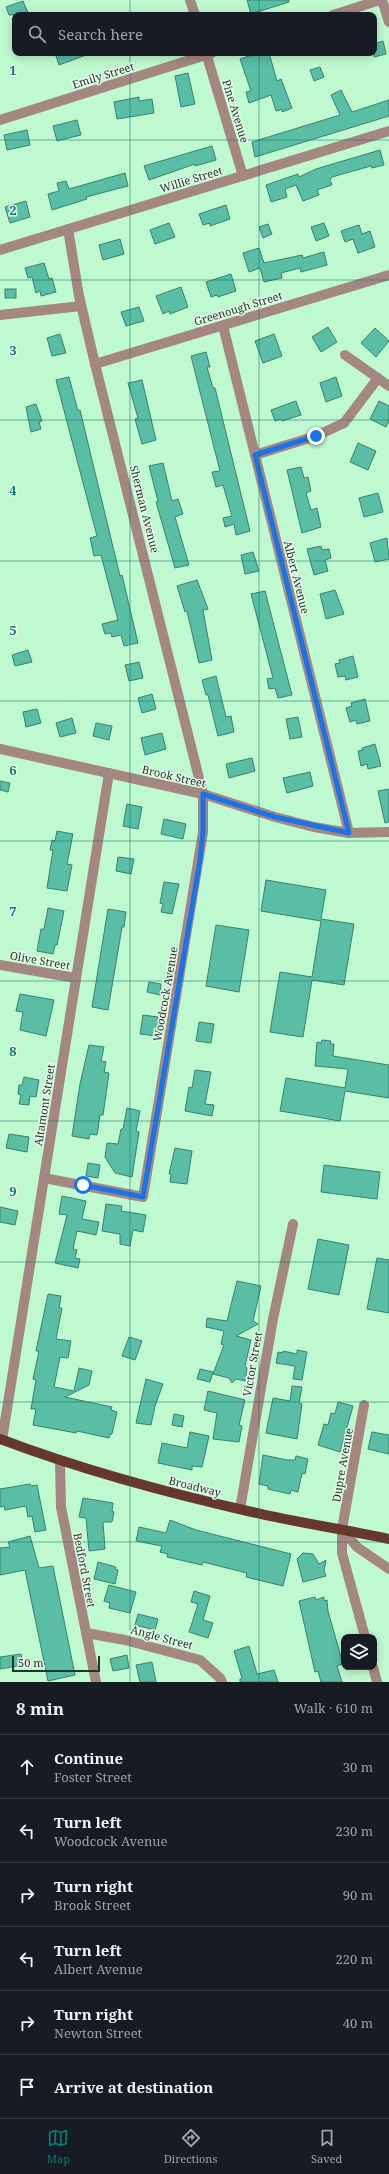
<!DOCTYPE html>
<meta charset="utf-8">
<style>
:root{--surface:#171b24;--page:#20242c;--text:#f1f3f6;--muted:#9ea1a6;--line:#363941;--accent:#0f766e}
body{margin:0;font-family:"Noto Serif",serif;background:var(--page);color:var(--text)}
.controls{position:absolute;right:12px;bottom:12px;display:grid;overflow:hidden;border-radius:8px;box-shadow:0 2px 10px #0003}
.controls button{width:36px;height:36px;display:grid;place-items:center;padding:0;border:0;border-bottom:1px solid var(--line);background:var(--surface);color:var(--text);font:20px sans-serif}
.scale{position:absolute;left:12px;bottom:10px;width:88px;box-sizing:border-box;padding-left:4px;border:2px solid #203727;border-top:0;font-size:11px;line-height:14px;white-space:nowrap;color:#203727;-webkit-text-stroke:3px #e6fdec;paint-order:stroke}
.stop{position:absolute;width:12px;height:12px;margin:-9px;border:3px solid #1a73e8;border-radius:50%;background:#fff}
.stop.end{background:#1a73e8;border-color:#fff;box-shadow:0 1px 4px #0008}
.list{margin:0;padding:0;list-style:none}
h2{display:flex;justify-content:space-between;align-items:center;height:52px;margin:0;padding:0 16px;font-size:17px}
h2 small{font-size:13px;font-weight:400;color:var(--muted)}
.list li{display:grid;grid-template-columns:26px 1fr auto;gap:12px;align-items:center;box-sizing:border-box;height:64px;padding:0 16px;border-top:1px solid var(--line)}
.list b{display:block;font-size:15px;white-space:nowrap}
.list p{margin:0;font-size:13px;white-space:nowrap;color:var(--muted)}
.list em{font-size:13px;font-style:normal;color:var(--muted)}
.icon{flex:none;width:22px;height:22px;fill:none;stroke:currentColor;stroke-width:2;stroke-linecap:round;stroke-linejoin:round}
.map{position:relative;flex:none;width:389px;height:1682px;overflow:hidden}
.search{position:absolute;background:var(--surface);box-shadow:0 2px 10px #0003;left:12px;right:12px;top:12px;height:44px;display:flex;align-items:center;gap:10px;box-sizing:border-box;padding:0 14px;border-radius:8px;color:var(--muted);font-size:15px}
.sheet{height:436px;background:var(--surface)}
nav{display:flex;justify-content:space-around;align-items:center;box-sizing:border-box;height:56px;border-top:1px solid var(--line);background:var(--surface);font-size:11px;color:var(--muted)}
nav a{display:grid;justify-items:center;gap:2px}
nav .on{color:var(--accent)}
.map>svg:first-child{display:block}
.building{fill:#59bea4;stroke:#37826f}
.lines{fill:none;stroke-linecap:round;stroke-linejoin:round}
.minor{stroke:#a48780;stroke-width:10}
.major{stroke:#66382d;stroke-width:10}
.route{stroke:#1a73e8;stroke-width:5}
.grid{fill:none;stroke:#0f766e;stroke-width:1;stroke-opacity:0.55}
.labels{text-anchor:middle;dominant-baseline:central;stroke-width:3;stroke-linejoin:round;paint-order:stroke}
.street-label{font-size:11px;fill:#203727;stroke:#e6fdec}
.grid-label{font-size:13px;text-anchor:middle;font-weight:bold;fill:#0f766e;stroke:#e6fdec;stroke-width:3;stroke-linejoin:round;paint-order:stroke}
</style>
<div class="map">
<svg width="389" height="1682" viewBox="0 0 389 1682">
<rect width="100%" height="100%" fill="#bff9d0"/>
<g class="building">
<path d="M247 0H289V2L251 14Z"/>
<path d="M23 1 29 15H9L6 7Z"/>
<path d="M383 41 386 54 374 57V44Z"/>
<path d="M55 53H88L89 54 59 65Z"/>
<path d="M258 53H269L277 81 281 79 292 108 282 112V109L276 111 271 95 249 103 246 92 251 91 240 59Z"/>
<path d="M320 67 324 77 314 81 310 70Z"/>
<path d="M188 73 195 104 181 107 175 76Z"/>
<path d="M341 90 352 112 389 100V116L255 157 252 142 340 115 331 95Z"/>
<path d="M139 97V101L152 99 154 113 117 119 114 102Z"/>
<path d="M77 120 81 135 57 141 53 126Z"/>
<path d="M27 130 30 145 7 150 4 135Z"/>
<path d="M212 146 216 160 195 166V164L149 180 144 166Z"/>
<path d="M380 150 384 165 372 168 371 166 332 177 330 180 332 185 317 190 319 195 303 201 296 185 285 189 287 197 271 202 266 185 298 174 299 177 316 169Z"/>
<path d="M125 173 128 186 86 197 87 199 52 210 48 194 59 191 57 183 66 181 69 189Z"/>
<path d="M26 201 30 217 10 223 5 207Z"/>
<path d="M226 205 230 219 210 226V223L203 225 199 214Z"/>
<path d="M169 223 175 237 155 244 150 230Z"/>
<path d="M324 223 329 236 316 241 311 227Z"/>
<path d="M268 224 272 234 263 238 259 227Z"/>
<path d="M359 225 362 234 370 231 375 247 358 253 353 239 345 242 341 231Z"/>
<path d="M120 239 124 254 103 260 99 245Z"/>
<path d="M259 248 264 263 302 255 303 258 324 252 327 265 301 272 300 268 281 273 282 278 264 282 260 268 249 272 243 253Z"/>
<path d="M44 263 49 279 52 278 56 292 41 296 40 291 36 293 32 277 28 278 25 268Z"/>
<path d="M231 274 236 291 218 297 217 295 211 297 206 282Z"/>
<path d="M181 287 188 307 170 314 169 311 163 314 156 296Z"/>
<rect x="5" y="289" width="11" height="9"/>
<path d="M139 307 144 321 126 326 121 312Z"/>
<path d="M328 327 337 342 321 352 312 337Z"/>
<path d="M375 328 389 341 376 357 361 343Z"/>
<path d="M60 334 66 353 52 356 47 338Z"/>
<path d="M274 334 282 356 263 363 255 341Z"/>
<path d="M206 352 210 367H207L213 388H215L250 531 236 535 234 524 225 527 223 518 232 516 223 485 216 487 212 472 220 471 191 356Z"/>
<path d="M69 377 78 411 80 410 120 576 122 575 138 643 124 646 121 635 112 637 111 633 105 634 102 624 118 620 101 555 94 556 90 538 97 536 56 380Z"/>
<path d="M336 377 342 396 326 402 320 383Z"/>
<path d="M142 380 156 440 142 444 135 419 138 418 128 383Z"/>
<path d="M296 401 301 415 282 421 281 419 275 421 271 410Z"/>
<path d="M379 401 389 406V421L386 427 370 419Z"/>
<path d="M36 404 42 421 39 422 41 429 31 432 26 407Z"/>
<path d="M358 443 376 451 368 470 350 462Z"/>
<path d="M163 463 172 501 178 499 183 514 175 517 189 565 175 568 156 502 158 501 149 466Z"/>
<path d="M301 467 304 478 308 477 311 491 306 493 311 510 317 508 321 527 302 533 287 470Z"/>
<path d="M378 493 383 512 364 517 359 498Z"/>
<path d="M387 538 389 559 375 562 370 543Z"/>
<path d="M321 546 322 550 329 549 331 558 325 560 328 571 314 575 307 549Z"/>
<path d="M253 552 259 571 245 574 241 555Z"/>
<path d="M197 580 208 609 203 610 212 660 199 663 187 611 185 612 177 586Z"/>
<path d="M335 590 344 614 326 619 320 594Z"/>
<path d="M265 591 292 695 278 698 275 688 269 689 267 679 273 678 251 594Z"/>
<path d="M28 650 32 662 15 666 12 655Z"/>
<path d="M353 656 358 677 346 680 345 676 338 677 335 664 340 663 339 660Z"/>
<path d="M139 662 143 678 129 681 125 665Z"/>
<path d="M216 676 226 717 231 716 234 732 218 736 208 695H206L202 680Z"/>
<path d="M152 694 156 709 142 713 138 698Z"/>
<path d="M365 699 370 721 357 724 356 720 350 722 346 708 352 706 351 703Z"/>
<path d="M37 709 41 723 26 727 23 712Z"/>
<path d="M298 717 302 737 290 739 286 719Z"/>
<path d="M72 718 76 733 60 737 56 723Z"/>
<path d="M96 723 112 726 109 740 93 736Z"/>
<path d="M162 733 166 749 145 755 141 738Z"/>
<path d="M375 744 381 766 368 769 367 764 361 766 358 751 363 750 362 748Z"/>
<path d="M252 758 255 771 229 778 226 764Z"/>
<path d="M310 772 313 786 287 793 283 778Z"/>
<path d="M0 781 10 783 8 792 0 790Z"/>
<path d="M389 789V822L385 823 378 791Z"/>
<path d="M127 804 142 807 138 829 123 826Z"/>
<path d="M164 819 186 824 183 839 161 834Z"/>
<path d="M57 831 73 834 67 864 72 865 67 891 47 888 53 850H50L52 840 55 841Z"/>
<path d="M118 857 134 859 131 874 116 871Z"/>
<path d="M266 880 326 890 321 919 354 924 344 985 312 980 303 1037 270 1032 280 972 312 977 321 921 261 911Z"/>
<path d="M164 882 179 884 172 914 161 912 163 904 160 903Z"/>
<path d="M48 908 64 911 57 945H55L53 954 37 951 41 929H44Z"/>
<path d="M108 909 126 912 124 927H122L108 1010 92 1007Z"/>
<path d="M216 925 249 930 239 992 206 986Z"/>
<path d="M149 982 161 984 160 995 147 992Z"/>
<path d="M20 994 54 1000 46 1036 20 1030 23 1012 16 1011Z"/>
<path d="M143 1015 158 1017 156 1036 140 1034Z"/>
<path d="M199 1022 214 1024 211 1043 196 1041Z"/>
<path d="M322 1040 331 1041 330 1044H334L333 1056 389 1065V1098L345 1091 340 1121 280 1111 286 1078 345 1088 348 1069 315 1066 317 1042 321 1043Z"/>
<path d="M89 1045 104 1047 101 1061 106 1062 104 1072 109 1073 103 1115H100L97 1135 90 1134 89 1139 72 1136 80 1084Z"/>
<path d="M195 1070 211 1072 205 1104 214 1105 212 1116 185 1111 189 1087 192 1088Z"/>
<path d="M24 1077 39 1080 36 1097 30 1096 29 1105 19 1104 21 1095 18 1094 19 1085H22Z"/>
<path d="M127 1108 140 1111 136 1131 139 1132 132 1177 115 1173 105 1157 107 1143 118 1144 121 1129H123Z"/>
<path d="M9 1134 29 1137 27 1152 6 1148Z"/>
<path d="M175 1148 192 1151 187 1184 170 1182 171 1174H169Z"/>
<path d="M88 1163 100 1165 98 1178 86 1176Z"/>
<path d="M324 1165 380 1172 377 1199 321 1192Z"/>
<path d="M62 1196 86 1201 82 1219 99 1222 96 1235 77 1231 73 1249 77 1250 75 1258 80 1259 78 1268 55 1263 67 1215 59 1214Z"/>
<path d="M106 1204 122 1206 121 1211 146 1215 143 1232 133 1230 130 1246 120 1244V1234L102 1231Z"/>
<path d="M0 1207 18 1211 15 1225 0 1222Z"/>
<path d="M318 1239 349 1245 339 1295 308 1289Z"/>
<path d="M377 1258 389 1260V1313L367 1309Z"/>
<path d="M237 1281 261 1286 253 1321 258 1324 236 1336 251 1340 245 1366 247 1368 245 1381 236 1379 232 1383 229 1378 213 1374 224 1345 221 1344 224 1331 206 1327 207 1318 227 1321Z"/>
<path d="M48 1294 61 1296 59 1308H62L56 1339 71 1341 68 1358 60 1357 54 1387 74 1391 79 1368 92 1371 89 1385 65 1397 112 1407 111 1410 117 1412 112 1434H110L109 1438 77 1431 76 1433 33 1425 36 1409H31L36 1380 33 1379 39 1351H36Z"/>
<path d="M129 1337 142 1341 135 1360 122 1356Z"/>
<path d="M297 1350 307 1352 302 1380 293 1379 295 1366 276 1363 278 1352 283 1353V1351L297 1354Z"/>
<path d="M200 1369 213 1372 210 1382 197 1379Z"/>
<path d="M146 1379 163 1384 155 1406 151 1425 136 1423Z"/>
<path d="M292 1386 302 1387 299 1403 302 1404 297 1439 266 1433 273 1398 290 1401Z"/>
<path d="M208 1391 245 1400 239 1425 242 1426 239 1442 213 1439 217 1413 204 1410Z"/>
<path d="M338 1402 353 1406 340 1452 318 1445 324 1424 328 1425 331 1413 335 1414Z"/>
<path d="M174 1414 184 1416 182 1427 172 1425Z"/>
<path d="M190 1432 209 1436 202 1467 192 1466V1470L158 1463 162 1443 187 1448Z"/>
<path d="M372 1432 389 1435V1454L368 1449Z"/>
<path d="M263 1455 287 1460H295L296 1456 308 1459 305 1474 302 1473 298 1492 291 1490 290 1494 268 1489V1486L259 1484Z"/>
<path d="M30 1484 31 1486 37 1485 46 1530 35 1532 32 1516 28 1517 26 1506 5 1510 4 1506 0 1507V1489Z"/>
<path d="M83 1498 113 1503 112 1511 114 1512 112 1522H103L105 1549 89 1551 86 1518 79 1517Z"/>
<path d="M170 1520 196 1530 291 1554 283 1586 246 1577 247 1573 203 1562 202 1565 167 1557 168 1554 160 1552 162 1546 136 1541 139 1527 166 1533Z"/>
<path d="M30 1536 39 1568 53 1566 75 1675 48 1681 25 1570 0 1575V1548L10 1547 8 1542Z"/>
<path d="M303 1553 313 1554 319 1564 326 1560 324 1571 326 1576 303 1582 297 1559Z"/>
<path d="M98 1562 116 1567 115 1569 118 1570 115 1584 94 1579Z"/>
<path d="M109 1585 136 1592 130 1613 109 1608 110 1603 104 1601Z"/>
<path d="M194 1591 210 1596 203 1620 213 1623 208 1638 189 1632 198 1604 191 1602Z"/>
<path d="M315 1597 316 1600 324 1597V1601L327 1600 328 1611 343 1664 337 1666 342 1682H321L318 1671 315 1672 299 1601Z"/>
<path d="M138 1614 158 1619 155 1630 135 1625Z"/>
<path d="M249 1646 257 1674 274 1670 278 1682H240V1679L242 1678 234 1651Z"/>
<path d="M21 1654 23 1665 0 1669V1657Z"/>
<path d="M127 1655 129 1668 113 1671 110 1659Z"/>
<path d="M152 1662 156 1682H140L136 1665Z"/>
</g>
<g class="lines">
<g class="minor">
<path d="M190 0 195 15"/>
<path d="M382 0 389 22"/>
<path d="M333 15 380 0"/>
<path d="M206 53 243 176"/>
<path d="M0 120 212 53"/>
<path d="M0 250 389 131"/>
<path d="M0 315 81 306"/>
<path d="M223 326 349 833"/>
<path d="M345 355 389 386"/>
<path d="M95 364 389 275"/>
<path d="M255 455 316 436 344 423 378 378"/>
<path d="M0 749 203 794 275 817 314 827 349 833 389 832"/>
<path d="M0 965 76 978"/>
<path d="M44 1178 143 1197 203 832V794L95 364 79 296 68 229"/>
<path d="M364 1405 342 1529V1553L365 1637"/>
<path d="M2 1440 109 773"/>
<path d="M60 1461 61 1507 96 1682"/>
<path d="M240 1509 273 1319 293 1224"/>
<path d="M342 1529 357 1547 389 1569"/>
<path d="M86 1633 125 1640 200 1660 220 1678 222 1682"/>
<path d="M373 1667 377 1682"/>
</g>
<path class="major" d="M0 1439C82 1470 167 1493 252 1512 298 1523 344 1529 389 1539"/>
</g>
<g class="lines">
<path class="route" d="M83 1185 143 1197 200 860 203 832V794L275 817 349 833 255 455 316 436"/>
</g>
<path class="grid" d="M130 0V15M259 0V15M130 53V1682M259 53V1682M0 140H389M0 280H389M0 420H389M0 561H389M0 701H389M0 841H389M0 981H389M0 1121H389M0 1262H389M0 1402H389M0 1542H389"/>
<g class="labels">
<g class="street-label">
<text transform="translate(103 75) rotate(-17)">Emily Street</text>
<text transform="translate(236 111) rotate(73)">Pine Avenue</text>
<text transform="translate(191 179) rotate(-17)">Willie Street</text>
<text transform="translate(238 308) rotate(-17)">Greenough Street</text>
<text transform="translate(145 509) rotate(76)">Sherman Avenue</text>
<text transform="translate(297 577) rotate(76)">Albert Avenue</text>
<text transform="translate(174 776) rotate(13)">Brook Street</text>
<text transform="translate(40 960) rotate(10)">Olive Street</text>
<text transform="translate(165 994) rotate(-80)">Woodcock Avenue</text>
<text transform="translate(44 1105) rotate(-81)">Altamont Street</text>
<text transform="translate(252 1364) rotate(-80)">Victor Street</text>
<text transform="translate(342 1465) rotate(-80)">Dupre Avenue</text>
<text transform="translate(195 1486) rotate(14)">Broadway</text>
<text transform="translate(85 1570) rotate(79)">Bedford Street</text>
<text transform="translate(162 1637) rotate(15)">Angle Street</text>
</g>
</g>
<g class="grid-label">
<text x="13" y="75">1</text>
<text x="13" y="215">2</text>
<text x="13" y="355">3</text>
<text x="13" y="495">4</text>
<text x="13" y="635">5</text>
<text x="13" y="775">6</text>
<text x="13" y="916">7</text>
<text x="13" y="1056">8</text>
<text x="13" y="1196">9</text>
</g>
</svg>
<div class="controls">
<button><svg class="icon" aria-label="layers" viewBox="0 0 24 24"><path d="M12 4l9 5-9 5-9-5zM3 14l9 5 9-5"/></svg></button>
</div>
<div class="scale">50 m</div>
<div class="stop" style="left:83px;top:1185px"></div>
<div class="stop end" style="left:316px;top:436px"></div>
<div class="search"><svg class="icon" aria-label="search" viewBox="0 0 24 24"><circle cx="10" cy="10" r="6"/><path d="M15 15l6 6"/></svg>Search here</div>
</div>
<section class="sheet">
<h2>8 min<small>Walk · 610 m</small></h2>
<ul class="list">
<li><svg class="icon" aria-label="ahead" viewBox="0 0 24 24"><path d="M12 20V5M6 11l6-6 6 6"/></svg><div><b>Continue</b><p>Foster Street</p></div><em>30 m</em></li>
<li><svg class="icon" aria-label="left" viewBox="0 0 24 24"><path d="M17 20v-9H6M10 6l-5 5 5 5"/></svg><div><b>Turn left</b><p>Woodcock Avenue</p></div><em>230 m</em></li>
<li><svg class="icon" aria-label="right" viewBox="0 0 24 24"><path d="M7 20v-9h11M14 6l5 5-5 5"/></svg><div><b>Turn right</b><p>Brook Street</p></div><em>90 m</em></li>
<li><svg class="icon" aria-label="left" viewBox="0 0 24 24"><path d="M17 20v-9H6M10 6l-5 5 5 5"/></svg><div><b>Turn left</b><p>Albert Avenue</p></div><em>220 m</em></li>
<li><svg class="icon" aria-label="right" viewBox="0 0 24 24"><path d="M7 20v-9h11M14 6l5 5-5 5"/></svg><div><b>Turn right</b><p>Newton Street</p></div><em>40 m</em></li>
<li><svg class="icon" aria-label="arrive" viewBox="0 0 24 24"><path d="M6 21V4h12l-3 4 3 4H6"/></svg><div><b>Arrive at destination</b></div></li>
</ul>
</section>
<nav>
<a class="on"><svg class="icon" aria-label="map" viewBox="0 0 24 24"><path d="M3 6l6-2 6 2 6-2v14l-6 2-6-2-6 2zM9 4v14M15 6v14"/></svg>Map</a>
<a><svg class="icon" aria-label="directions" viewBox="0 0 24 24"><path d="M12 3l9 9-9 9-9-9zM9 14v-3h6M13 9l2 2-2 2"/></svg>Directions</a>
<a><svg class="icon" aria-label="saved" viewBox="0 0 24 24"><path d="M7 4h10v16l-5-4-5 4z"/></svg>Saved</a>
</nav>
